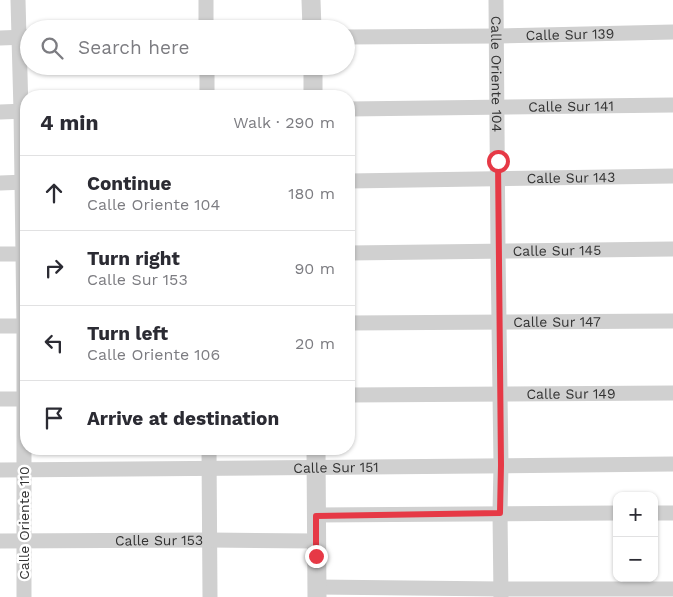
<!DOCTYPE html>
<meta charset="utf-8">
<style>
:root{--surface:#fff;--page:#f7f7f7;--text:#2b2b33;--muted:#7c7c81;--line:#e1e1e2}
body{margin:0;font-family:"Work Sans",sans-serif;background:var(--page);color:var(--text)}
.controls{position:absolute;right:15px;bottom:15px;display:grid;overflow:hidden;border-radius:10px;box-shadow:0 1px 4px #0004}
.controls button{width:45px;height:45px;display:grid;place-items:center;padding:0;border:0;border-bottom:1px solid var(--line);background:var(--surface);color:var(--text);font:25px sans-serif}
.stop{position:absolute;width:15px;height:15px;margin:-11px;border:4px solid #e63946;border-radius:50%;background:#fff}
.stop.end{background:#e63946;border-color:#fff;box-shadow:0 1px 5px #0008}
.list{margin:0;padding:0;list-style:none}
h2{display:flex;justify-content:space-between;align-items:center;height:65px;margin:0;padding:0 20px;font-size:21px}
h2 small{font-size:16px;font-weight:400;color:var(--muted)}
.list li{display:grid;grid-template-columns:32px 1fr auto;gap:15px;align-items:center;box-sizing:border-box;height:75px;padding:0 20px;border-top:1px solid var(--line)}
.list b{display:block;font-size:19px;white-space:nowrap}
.list p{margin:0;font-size:16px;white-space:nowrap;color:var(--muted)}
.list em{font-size:16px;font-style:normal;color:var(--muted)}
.icon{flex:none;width:28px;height:28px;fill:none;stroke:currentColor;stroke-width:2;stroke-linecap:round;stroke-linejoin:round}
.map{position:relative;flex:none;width:673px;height:597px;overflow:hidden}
.search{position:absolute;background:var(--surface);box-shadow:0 1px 4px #0004;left:20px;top:20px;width:335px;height:55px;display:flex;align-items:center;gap:12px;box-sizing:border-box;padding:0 18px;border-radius:28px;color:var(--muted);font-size:19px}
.panel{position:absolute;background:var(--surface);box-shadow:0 1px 4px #0004;left:20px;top:90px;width:335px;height:365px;border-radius:20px}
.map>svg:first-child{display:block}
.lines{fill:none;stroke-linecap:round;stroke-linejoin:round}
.minor{stroke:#d0d0d0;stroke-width:15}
.tertiary{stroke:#d0d0d0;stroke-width:19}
.route{stroke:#e63946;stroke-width:6}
.labels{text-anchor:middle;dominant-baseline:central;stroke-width:5;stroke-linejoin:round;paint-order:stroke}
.street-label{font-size:14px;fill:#333;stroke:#fff}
</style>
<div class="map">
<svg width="673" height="597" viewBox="0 0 673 597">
<rect width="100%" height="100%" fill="#fff"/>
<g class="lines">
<g class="minor">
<path d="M18 0 21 111 24 326V597"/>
<path d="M206 0V29"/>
<path id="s1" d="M496 0 498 252 501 465 500 513 501 597"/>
<path id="s2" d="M346 37 497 36 673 32"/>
<path d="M0 38 27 37"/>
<path d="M207 66V96"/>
<path id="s3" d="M349 109 673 105"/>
<path d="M0 112 26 111"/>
<path id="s4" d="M349 181 673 176"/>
<path d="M0 183 26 182"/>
<path id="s5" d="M349 253 673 249"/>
<path d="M0 254H26"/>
<path id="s6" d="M349 323 673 321"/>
<path d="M0 326H26"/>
<path id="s7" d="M349 395 673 393"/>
<path d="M0 399H26"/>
<path d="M209 449 210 597"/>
<path id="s8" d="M0 470C224 470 449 465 673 464"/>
<path d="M654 513H673"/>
<path d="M316 515 617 513"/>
<path id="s9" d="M0 541 210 540 316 541"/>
<path d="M317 587 501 589H673"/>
</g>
<g class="tertiary">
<path d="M311 0 312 29"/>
<path d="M313 66V96"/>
<path d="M316 449 317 597"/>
</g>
</g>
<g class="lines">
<path class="route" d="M316 556V516L500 513 501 465 498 161"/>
</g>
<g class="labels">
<g class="street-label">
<text stroke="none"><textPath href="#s2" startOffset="224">Calle Sur 139</textPath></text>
<text stroke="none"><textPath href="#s1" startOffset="74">Calle Oriente 104</textPath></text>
<text stroke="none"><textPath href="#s3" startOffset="222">Calle Sur 141</textPath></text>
<text stroke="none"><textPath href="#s4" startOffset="222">Calle Sur 143</textPath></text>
<text stroke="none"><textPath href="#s5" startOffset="208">Calle Sur 145</textPath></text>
<text stroke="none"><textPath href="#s6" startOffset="208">Calle Sur 147</textPath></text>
<text stroke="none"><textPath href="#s7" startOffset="222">Calle Sur 149</textPath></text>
<text stroke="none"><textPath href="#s8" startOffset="336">Calle Sur 151</textPath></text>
<text transform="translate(24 523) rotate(-90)">Calle Oriente 110</text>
<text stroke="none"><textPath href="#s9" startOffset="159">Calle Sur 153</textPath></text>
</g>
</g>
</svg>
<div class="controls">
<button>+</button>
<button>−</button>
</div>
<div class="stop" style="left:498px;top:161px"></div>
<div class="stop end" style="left:316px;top:556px"></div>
<div class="search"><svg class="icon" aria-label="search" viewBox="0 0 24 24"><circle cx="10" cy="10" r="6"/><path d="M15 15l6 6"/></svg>Search here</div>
<section class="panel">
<h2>4 min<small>Walk · 290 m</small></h2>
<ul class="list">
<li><svg class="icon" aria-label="ahead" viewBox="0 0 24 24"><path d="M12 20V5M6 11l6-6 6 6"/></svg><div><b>Continue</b><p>Calle Oriente 104</p></div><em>180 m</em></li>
<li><svg class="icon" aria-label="right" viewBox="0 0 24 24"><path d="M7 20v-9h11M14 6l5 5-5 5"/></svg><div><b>Turn right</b><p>Calle Sur 153</p></div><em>90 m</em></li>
<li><svg class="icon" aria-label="left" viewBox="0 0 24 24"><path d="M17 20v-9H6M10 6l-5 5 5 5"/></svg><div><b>Turn left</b><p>Calle Oriente 106</p></div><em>20 m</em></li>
<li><svg class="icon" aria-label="arrive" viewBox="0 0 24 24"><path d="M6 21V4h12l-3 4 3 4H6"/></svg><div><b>Arrive at destination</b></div></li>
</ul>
</section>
</div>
